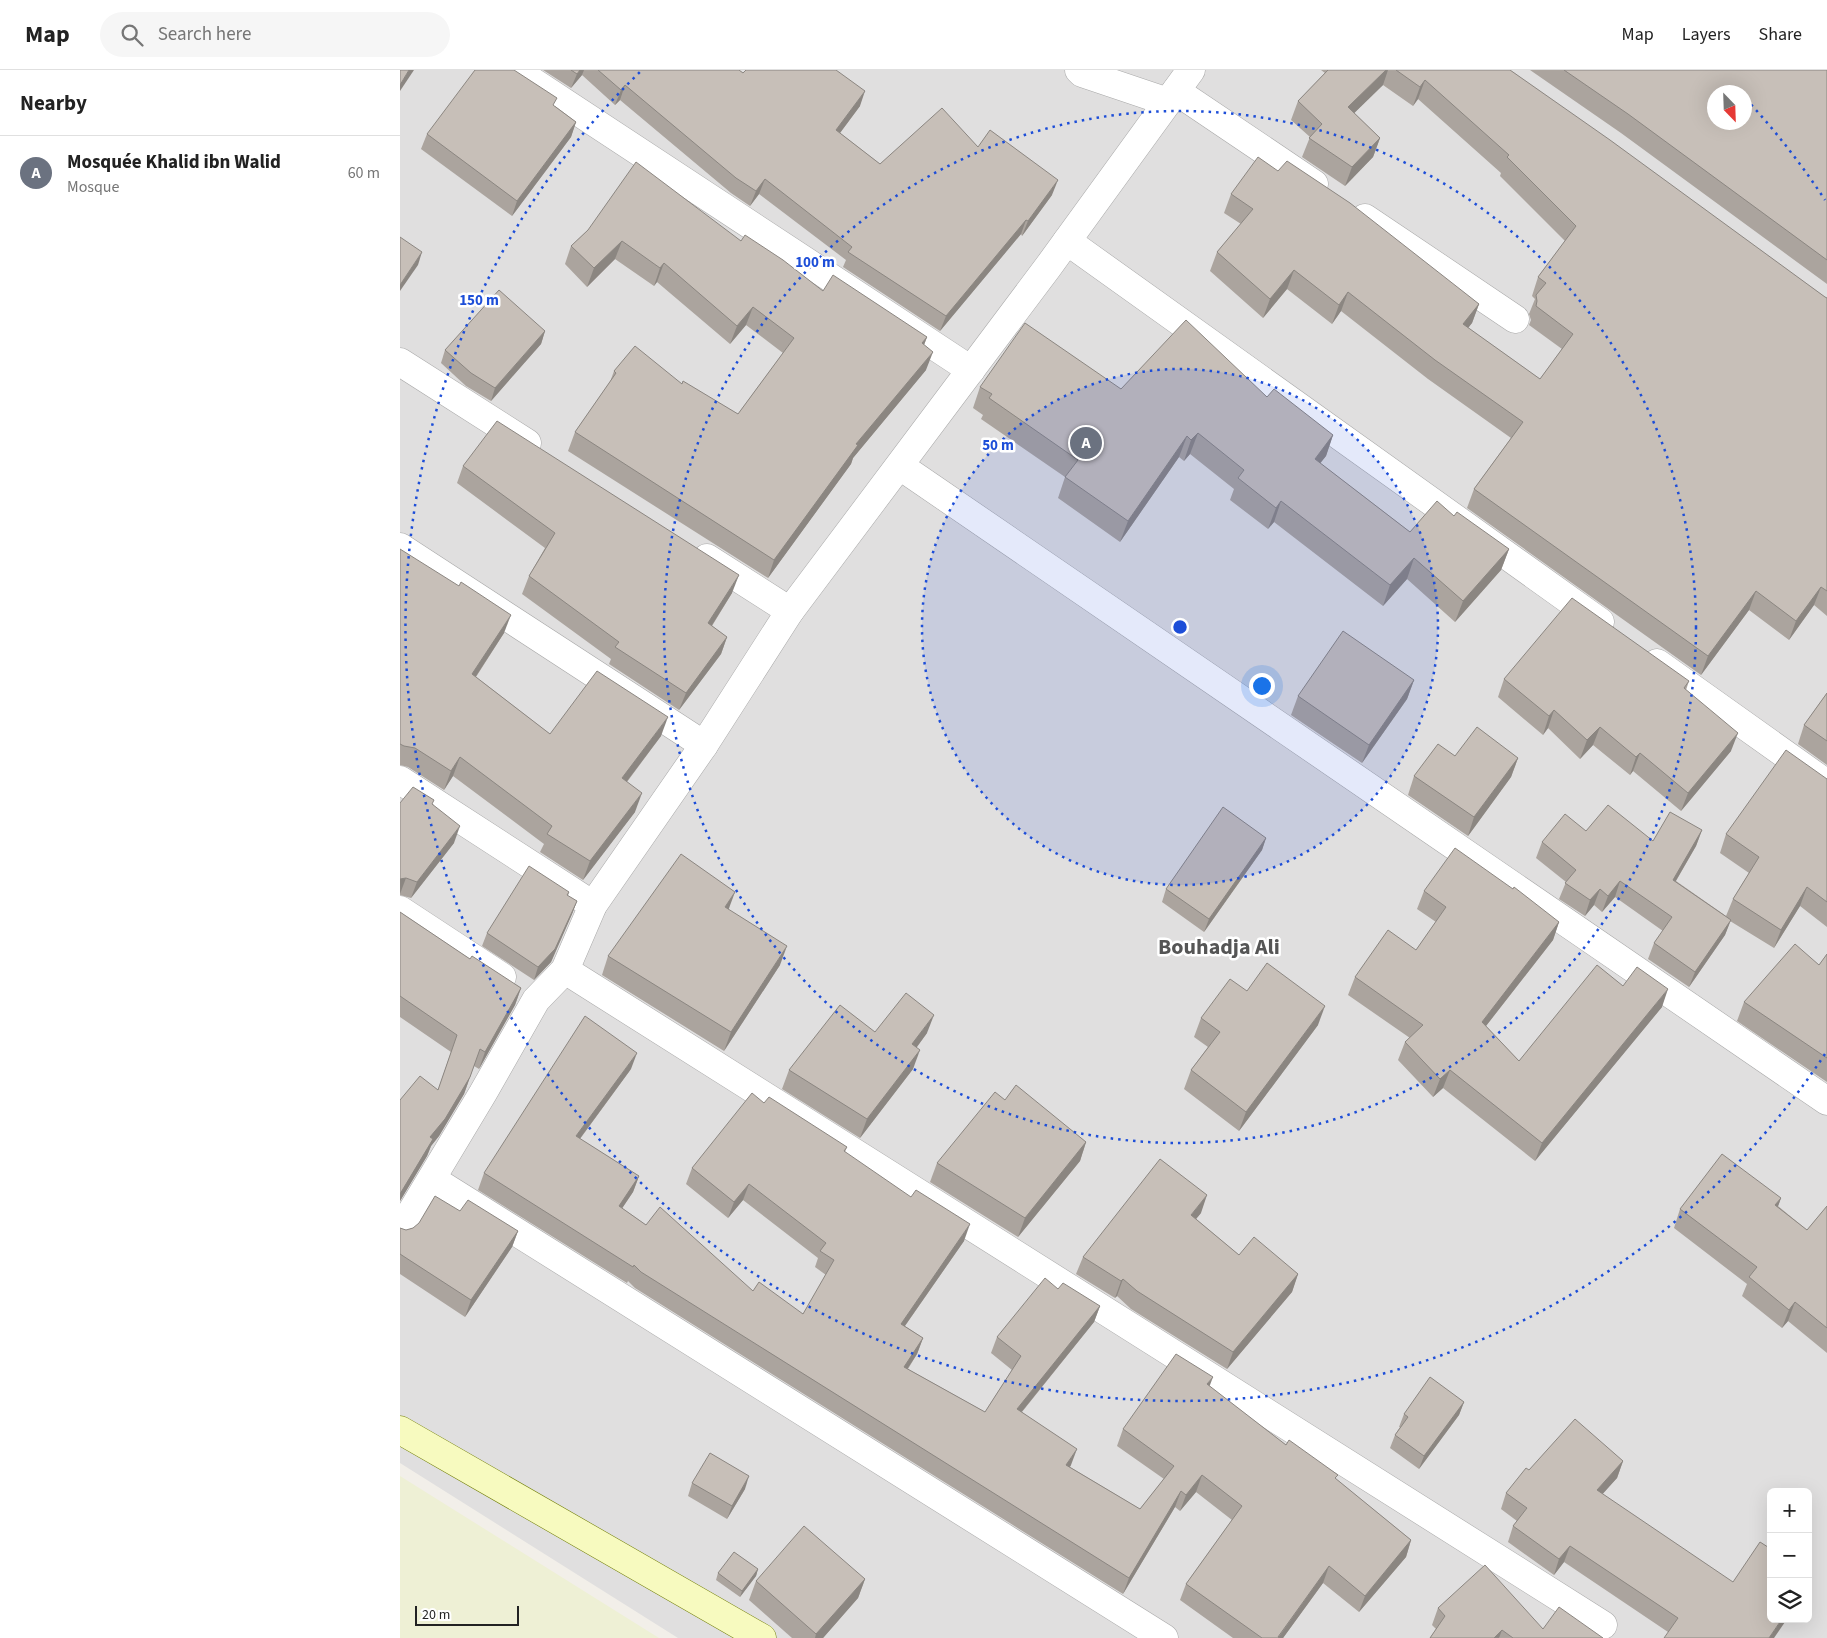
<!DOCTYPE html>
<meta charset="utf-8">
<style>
:root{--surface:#fff;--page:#f6f6f6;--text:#222;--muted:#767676;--line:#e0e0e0;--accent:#d40000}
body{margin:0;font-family:"Source Sans 3",sans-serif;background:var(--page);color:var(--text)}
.controls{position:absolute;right:15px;bottom:15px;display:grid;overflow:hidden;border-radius:8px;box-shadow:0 5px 20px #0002}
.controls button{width:45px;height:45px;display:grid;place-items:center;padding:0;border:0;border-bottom:1px solid var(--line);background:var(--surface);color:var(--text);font:25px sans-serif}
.compass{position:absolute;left:1307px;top:15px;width:45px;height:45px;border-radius:50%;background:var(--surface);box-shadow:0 5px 20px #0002;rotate:157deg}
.scale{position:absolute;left:15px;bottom:12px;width:104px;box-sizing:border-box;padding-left:5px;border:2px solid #222;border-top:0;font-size:14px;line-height:18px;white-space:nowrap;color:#222;-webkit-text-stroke:4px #fff;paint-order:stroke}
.you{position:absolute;left:861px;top:615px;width:18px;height:18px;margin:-12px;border:4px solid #fff;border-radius:50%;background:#1a73e8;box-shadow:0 0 0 8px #1a73e833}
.badge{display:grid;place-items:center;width:32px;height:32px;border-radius:50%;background:var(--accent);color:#fff;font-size:16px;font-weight:700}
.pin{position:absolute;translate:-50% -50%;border:2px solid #fff;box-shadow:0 1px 5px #0006}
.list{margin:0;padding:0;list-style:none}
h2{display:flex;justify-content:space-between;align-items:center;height:65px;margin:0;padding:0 20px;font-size:21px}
h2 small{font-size:16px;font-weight:400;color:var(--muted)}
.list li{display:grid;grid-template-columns:32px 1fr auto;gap:15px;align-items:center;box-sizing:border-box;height:75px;padding:0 20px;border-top:1px solid var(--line)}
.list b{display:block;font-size:19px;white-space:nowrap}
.list p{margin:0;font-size:16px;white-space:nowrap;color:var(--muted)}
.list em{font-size:16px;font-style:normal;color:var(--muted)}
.icon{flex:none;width:28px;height:28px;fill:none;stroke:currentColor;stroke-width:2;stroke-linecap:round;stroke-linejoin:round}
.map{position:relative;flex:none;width:1427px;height:1568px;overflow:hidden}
header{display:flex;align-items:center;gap:30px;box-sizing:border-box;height:70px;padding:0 25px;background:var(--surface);border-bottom:1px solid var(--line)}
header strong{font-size:24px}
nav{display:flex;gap:28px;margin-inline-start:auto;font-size:18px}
.search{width:350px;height:45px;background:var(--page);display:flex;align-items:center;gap:12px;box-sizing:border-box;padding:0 18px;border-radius:28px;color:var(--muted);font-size:19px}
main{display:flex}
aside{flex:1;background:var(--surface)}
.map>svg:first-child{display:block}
.residential{fill:#e0dfdf;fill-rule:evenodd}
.farmland{fill:#eef0d5}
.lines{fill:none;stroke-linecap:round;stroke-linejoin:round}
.street-casing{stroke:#a9a9a9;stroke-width:29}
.secondary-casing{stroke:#707d05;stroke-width:29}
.street{stroke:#fff;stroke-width:28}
.secondary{stroke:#f7fabf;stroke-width:28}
.wall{fill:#aba49e}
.shaded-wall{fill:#8b8681}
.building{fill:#c7bfb8;stroke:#8b8681;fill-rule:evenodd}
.ring{fill:none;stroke:#1d4ed8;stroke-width:2.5;stroke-dasharray:2.5 5}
.labels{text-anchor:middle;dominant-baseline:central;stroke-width:5;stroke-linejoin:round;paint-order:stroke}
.district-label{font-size:22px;font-weight:bold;fill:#555;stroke:#fff}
.centre{fill:#1d4ed8;stroke:#fff;stroke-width:2.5}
.ring-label{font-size:15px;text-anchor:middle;font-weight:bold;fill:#1d4ed8;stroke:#fff;stroke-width:5;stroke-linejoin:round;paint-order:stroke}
</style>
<header>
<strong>Map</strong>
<div class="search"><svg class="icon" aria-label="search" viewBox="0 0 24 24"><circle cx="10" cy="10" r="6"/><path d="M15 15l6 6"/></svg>Search here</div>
<nav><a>Map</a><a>Layers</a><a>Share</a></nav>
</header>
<main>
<aside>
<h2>Nearby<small></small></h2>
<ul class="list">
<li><span class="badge" style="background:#6b7280">A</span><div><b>Mosquée Khalid ibn Walid</b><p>Mosque</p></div><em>60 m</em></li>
</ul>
</aside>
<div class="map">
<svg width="1427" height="1568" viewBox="0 0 1427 1568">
<rect width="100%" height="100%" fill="#f2efe9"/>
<path class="residential" d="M0 0H1427V1568H278L0 1393ZM1314 22H1344V52H1314ZM1371 1422H1408V1549H1371Z"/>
<path class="farmland" d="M0 1406 259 1568H0Z"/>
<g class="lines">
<g class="street-casing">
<g id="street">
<path d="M115 0 571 300"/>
<path d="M679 0 682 3 768 32"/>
<path d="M776 21 914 114"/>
<path d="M965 148 1115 249"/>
<path d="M667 171 1200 552"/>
<path d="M0 292 127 373"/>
<path d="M500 396 1427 1031"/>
<path d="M0 477 304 675"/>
<path d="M307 488 390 541"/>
<path d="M1257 593 1427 714"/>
<path d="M0 710 193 835"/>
<path d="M0 840 102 907"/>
<path d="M165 900 1203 1555"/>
<path d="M32 1109 764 1568"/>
<path d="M0 1161 83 1023 136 930 165 900 193 835 304 675 390 541 648 197 791 0"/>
</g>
</g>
<g class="secondary-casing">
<path id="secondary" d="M0 1360 362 1568"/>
</g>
<use href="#street" class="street"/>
<use href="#secondary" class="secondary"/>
</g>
<g class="wall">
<path d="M143 0H339L343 3 460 36 440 63 480 94 578 77 652 125 622 166 621 164 540 261 443 197 446 190 359 124 350 136 331 123 220 30 215 35 182 5 171 18Z"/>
<path d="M921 0H1110L1425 227 1427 228V546L1414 535 1389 570 1349 540 1301 605 1067 438 1074 419 1111 368 1028 309 941 241 932 254 887 219 863 248 810 201 817 182 841 154 824 143 831 124 878 101 1079 234 1072 253 1068 258 1140 309 1162 279 1129 255 1131 250 1129 244 1135 229 1132 226 1138 207 1165 171 1100 106 1101 103 1018 29 1013 36 983 15 954 43 980 68 973 87 945 116 902 87 910 67 891 50 898 31 925 3Z"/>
<path d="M1130 0H1427V214L1221 63Z"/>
<path d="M155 36 176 52 171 67 112 146 21 79 27 64Z"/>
<path d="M188 160 341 171 423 221 527 267 524 275 526 300 453 388 451 394 368 508 168 381 175 362 210 312 214 301 282 314 338 344 383 283 346 255 330 274 257 212 254 216 215 189 187 217 165 194 171 176Z"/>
<path d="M145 261 141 274 91 331 66 316 41 293 45 280Z"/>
<path d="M580 317 721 319 867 327 933 365 926 386 920 393 1010 462 1054 446 1109 479 1101 500 1055 552 1007 509 983 536 874 452 868 459 830 430 834 419 790 384 784 391 779 387 720 472 658 428 665 407 581 349 583 345 573 338Z"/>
<path d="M63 396 332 523 312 556 327 567 321 584 279 640 209 594 211 589 122 524 129 506 145 478 57 413Z"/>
<path d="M0 479 104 563 76 607 150 664 261 666 227 712 235 742 183 810 140 782 144 774 53 706 44 720 8 697 0 695Z"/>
<path d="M1104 609 1289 611 1286 620 1331 681 1281 741 1233 701 1230 705 1193 675 1180 689 1148 658 1143 665 1098 627Z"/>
<path d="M1014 610 1007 629 962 693 891 645 898 626Z"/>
<path d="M1427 623V695L1398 674 1404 655Z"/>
<path d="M1055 686 1118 688 1111 707 1068 766 1008 725 1014 706Z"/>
<path d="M1425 708 1427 709V857L1400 836 1374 878 1330 851 1325 865 1289 917 1248 889 1254 873 1263 861 1215 827 1202 842 1194 835 1185 846 1159 829 1166 812 1136 788 1142 772 1186 761 1253 771 1302 760 1296 776 1276 811 1326 846 1333 829 1349 803 1320 783 1326 764Z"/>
<path d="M0 733 33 734 54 773 11 828 0 825Z"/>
<path d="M866 768 862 780 804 862 762 832 766 819Z"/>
<path d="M1024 821 1159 852 1153 870 1086 956 1119 991 1223 916 1262 937 1135 1091 1043 1018 1033 1027 998 990 1005 972 1010 968 948 925 955 907 1016 880 1036 852 1017 839Z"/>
<path d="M169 822 168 826 177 831 172 844 151 892 134 910 82 876 87 863Z"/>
<path d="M329 840 380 895 324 981 202 905 208 886Z"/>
<path d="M0 842 70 889 121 918 115 935 79 999 74 996 64 1024 39 1066 31 1076 27 1086 0 1131V1030L38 1020 51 982 0 947Z"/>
<path d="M1427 884V1012L1337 951 1344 932 1419 895Z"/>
<path d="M847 921 918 955 839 1061 784 1019 791 1000 808 977 794 967 801 948Z"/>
<path d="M475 962 527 963 517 977 513 999 460 1068 382 1019 389 1000Z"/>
<path d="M231 999 180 1069 239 1106 233 1122 222 1138 246 1155 353 1221 403 1244 426 1205 415 1197 418 1188 343 1130 328 1148 286 1114 292 1098 364 1033 447 1077 445 1082 564 1171 505 1256 523 1268 517 1284 508 1299 585 1342 612 1300 591 1283 597 1267 658 1219 700 1236 694 1252 622 1342 671 1395 670 1397 740 1439 764 1409 717 1376 723 1359 809 1316 886 1375 936 1409 1011 1470 1006 1487 959 1542 923 1513 883 1568H833L780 1530 786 1514 832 1450 796 1422 780 1441 775 1437 723 1524 235 1218 228 1211 227 1213 78 1120 84 1103Z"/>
<path d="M605 1030 686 1072 680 1091 618 1167 530 1112 537 1093Z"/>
<path d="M1381 1128 1378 1136 1407 1160 1427 1136V1283L1388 1251 1382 1258 1342 1226 1347 1214 1274 1158 1280 1139Z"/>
<path d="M60 1141 118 1161 112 1177 65 1247 0 1204V1158L6 1160 13 1158Z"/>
<path d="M801 1143 796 1149 839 1185 898 1204 892 1222 827 1299 731 1239 717 1226 715 1228 676 1204 683 1187Z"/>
<path d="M1064 1332 1059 1345 1019 1399 990 1378 995 1365 1000 1357H999L1004 1344Z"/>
<path d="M1223 1391 1217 1408 1202 1424 1374 1568 1268 1562 1164 1492 1154 1505 1108 1472 1113 1456 1117 1451 1101 1439 1106 1423 1129 1400Z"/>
<path d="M292 1413 345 1419 327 1449 288 1426Z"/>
<path d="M358 1499 356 1506 340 1527 316 1510 318 1503Z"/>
<path d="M465 1509 458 1528 423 1568H392L349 1530 356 1511Z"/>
<path d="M1038 1538 1143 1559 1203 1568H1030L1036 1559 1032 1555Z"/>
</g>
<g class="shaded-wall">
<path d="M9 0H14L0 21V15Z"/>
<path d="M180 0H184L182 5 171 18 177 4Z"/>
<path d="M986 0H988L983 15 941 56 948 37Z"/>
<path d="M1025 10 1018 29 1013 36 1020 17Z"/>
<path d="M225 15 220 30 215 35 221 20Z"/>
<path d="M465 21 460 36 431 75 436 60Z"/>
<path d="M176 52 171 67 112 146 117 131Z"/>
<path d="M980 68 973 87 945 116 952 97Z"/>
<path d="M365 109 359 124 350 136 356 121Z"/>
<path d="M658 110 652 125 622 166 628 151Z"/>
<path d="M626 150 621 164 540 261 546 246Z"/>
<path d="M222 171 215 189 187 217 194 198Z"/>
<path d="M22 182 18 195 0 221V215Z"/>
<path d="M264 193 257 212 254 216 260 198Z"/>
<path d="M894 200 887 219 863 248 870 229Z"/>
<path d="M948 222 941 241 932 254 939 235Z"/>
<path d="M1079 234 1072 253 1056 273 1063 254Z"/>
<path d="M353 237 346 255 330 274 337 256Z"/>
<path d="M145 261 141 274 91 331 95 318Z"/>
<path d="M527 267 520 285 522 273Z"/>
<path d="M533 282 526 300 453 388 451 394 368 508 374 490 456 374Z"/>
<path d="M798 363 790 384 784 391 791 370Z"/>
<path d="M933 365 926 386 907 410 915 389Z"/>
<path d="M787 366 779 387 720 472 728 451Z"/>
<path d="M881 431 874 452 868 459 876 438Z"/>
<path d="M1109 479 1101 500 1055 552 1063 531Z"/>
<path d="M1014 488 1007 509 983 536 990 515Z"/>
<path d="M339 505 332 523 302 571 308 553Z"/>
<path d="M1421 517 1414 535 1389 570 1396 551Z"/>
<path d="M1356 521 1349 540 1301 605 1308 586Z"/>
<path d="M111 545 104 563 65 623 72 604Z"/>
<path d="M327 567 321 584 279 640 286 623Z"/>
<path d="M1014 610 1007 629 962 693 969 675Z"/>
<path d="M1154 640 1148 658 1143 665 1149 646Z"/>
<path d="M268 647 261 666 215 727 222 708Z"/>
<path d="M1200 657 1193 675 1180 689 1187 670Z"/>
<path d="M1338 663 1331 681 1281 741 1288 723Z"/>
<path d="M1240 683 1233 701 1230 705 1236 687Z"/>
<path d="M60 687 53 706 44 720 51 701Z"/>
<path d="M1118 688 1111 707 1068 766 1074 747Z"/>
<path d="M242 723 235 742 183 810 190 791Z"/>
<path d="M60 756 54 773 11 828 17 812Z"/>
<path d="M1302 760 1296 776 1267 826 1273 810Z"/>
<path d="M866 768 862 780 804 862 809 849Z"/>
<path d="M6 808 0 824V825V809Z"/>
<path d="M1220 811 1215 827 1202 842 1208 826Z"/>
<path d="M1407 817 1400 836 1374 878 1381 860Z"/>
<path d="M1200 819 1194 835 1185 846 1190 830Z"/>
<path d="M335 822 328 841 325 837Z"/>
<path d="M177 831 172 844 151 892 134 910 138 897Z"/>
<path d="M1331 850 1325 865 1289 917 1295 902Z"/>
<path d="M1159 852 1153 870 1075 970 1082 952Z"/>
<path d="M387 876 380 895 324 981 331 962Z"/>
<path d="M121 918 115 935 79 999 85 982Z"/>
<path d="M1268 919 1262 937 1135 1091 1142 1073Z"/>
<path d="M925 936 918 955 839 1061 846 1042Z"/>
<path d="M534 945 527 963 505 993 512 974Z"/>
<path d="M520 980 513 999 460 1068 467 1049Z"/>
<path d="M237 983 231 999 170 1082 176 1066Z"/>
<path d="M1050 1000 1043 1018 1033 1027 1040 1009Z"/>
<path d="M70 1007 64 1024 39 1066 31 1076 27 1086 0 1131V1124L30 1067Z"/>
<path d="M686 1072 680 1091 618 1167 625 1148Z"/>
<path d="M239 1106 233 1122 213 1152 219 1136Z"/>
<path d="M349 1114 343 1130 328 1148 334 1132Z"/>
<path d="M807 1125 801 1143 785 1162 791 1145Z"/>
<path d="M1381 1128 1374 1147 1375 1135Z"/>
<path d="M570 1154 564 1171 495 1270 501 1254Z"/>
<path d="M118 1161 112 1177 65 1247 71 1230Z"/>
<path d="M898 1204 892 1222 827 1299 833 1282Z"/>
<path d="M723 1209 717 1226 715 1228 721 1211Z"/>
<path d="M1395 1232 1388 1251 1382 1258 1389 1240Z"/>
<path d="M700 1236 694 1252 611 1355 617 1339Z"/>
<path d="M523 1268 517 1284 498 1313 504 1297Z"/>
<path d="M813 1307 807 1323V1314Z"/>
<path d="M1064 1332 1059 1345 1019 1399 1024 1386Z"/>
<path d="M677 1379 671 1395 660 1411 666 1395Z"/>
<path d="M1223 1391 1217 1408 1191 1437 1197 1420Z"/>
<path d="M802 1405 796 1422 780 1441 786 1425Z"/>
<path d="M349 1406 345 1419 327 1449 332 1436Z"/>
<path d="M781 1421 775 1437 723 1524 729 1508Z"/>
<path d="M1011 1470 1006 1487 959 1542 965 1526Z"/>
<path d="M1170 1476 1164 1492 1154 1505 1159 1489Z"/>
<path d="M929 1496 923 1513 883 1568H878Z"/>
<path d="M358 1499 356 1506 340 1527 342 1521Z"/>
<path d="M465 1509 458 1528 423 1568H415L416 1564Z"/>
<path d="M1382 1549H1387L1374 1568H1369Z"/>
<path d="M1102 1560 1099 1568H1094Z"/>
</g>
<g class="building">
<path d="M0 0H9L0 15Z"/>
<path d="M75 0H114L157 28 153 35 176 52 117 131 27 64Z"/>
<path d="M171 0H180L177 4Z"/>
<path d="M198 0H339L343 3 346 0H436L465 21 436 60 480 94 542 38 578 77 590 60 658 110 628 151 626 150 546 246 448 182 452 177 365 109 356 121 336 108 225 15 221 20Z"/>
<path d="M928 0H986L948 37 980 68 952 97 909 68 922 54 898 31Z"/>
<path d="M996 0H1110L1210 70 1425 227 1427 228V521L1421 517 1396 551 1356 521 1308 586 1074 419 1123 352 1035 290 948 222 939 235 894 200 870 229 817 182 853 139 831 124 858 87 878 101 887 91 950 133 1079 234 1063 254 1140 309 1173 264 1136 236 1137 231 1136 225 1146 213 1138 207 1176 156 1107 87 1109 85 1025 10 1020 17Z"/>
<path d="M1164 0H1427V190L1228 44ZM1314 22H1344V52H1314Z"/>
<path d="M236 92 341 171 345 165 383 190 423 221 433 205 527 267 522 273 533 282 456 374 458 375 374 490 175 362 216 303 214 301 235 276 282 314 283 311 338 344 394 268 353 237 337 256 264 193 260 198 222 171 194 198 171 176 188 160Z"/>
<path d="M0 167 22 182 0 215Z"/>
<path d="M99 220 145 261 95 318 71 303 45 280Z"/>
<path d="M786 250 867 327 874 319 933 365 915 389 1010 462 1037 431 1054 446 1057 442 1109 479 1063 531 1014 488 990 515 881 431 876 438 838 408 844 400 798 363 791 370 787 366 728 451 665 407 678 390 589 328 592 324 580 317 625 253 721 319Z"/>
<path d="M97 351 339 505 308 553 327 567 286 623 215 577 219 572 129 506 155 463 63 396Z"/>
<path d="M0 479 59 516 61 512 111 545 72 604 150 664 197 601 268 647 222 708 242 723 190 791 147 764 152 756 60 687 51 701 15 678 4 676 0 674Z"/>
<path d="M1172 528 1289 611 1284 618 1338 663 1288 723 1240 683 1236 687 1200 657 1187 670 1154 640 1149 646 1104 609Z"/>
<path d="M943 561 1014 610 969 675 898 626Z"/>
<path d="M1427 623V671L1404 655Z"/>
<path d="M1077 657 1118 688 1074 747 1014 706 1038 674 1055 686Z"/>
<path d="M1386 680 1427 709V832L1407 817 1381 860 1333 829 1359 787 1326 764Z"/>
<path d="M13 717 34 730 32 734 60 756 17 812 6 808 0 809V733Z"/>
<path d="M1208 735 1253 771 1270 742 1302 760 1273 810 1331 850 1295 902 1254 873 1272 847 1220 811 1208 826 1200 819 1190 830 1165 813 1176 800 1142 772 1165 744 1186 761Z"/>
<path d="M823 737 866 768 809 849 766 819Z"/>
<path d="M1055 778 1113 819 1114 817 1159 852 1082 952 1119 991 1197 895 1223 916 1237 897 1268 919 1142 1073 1050 1000 1040 1009 1005 972 1023 955 955 907 988 860 1016 880 1046 837 1024 821Z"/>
<path d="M281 784 335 822 325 837 387 876 331 962 208 886Z"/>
<path d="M129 796 169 822 167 825 177 831 155 879 138 897 87 863Z"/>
<path d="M0 842 70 889 72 886 121 918 85 982 80 979 70 1007 45 1049 30 1067 33 1069 0 1124V1030L20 1006 38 1020 57 965 0 926Z"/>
<path d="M1395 874 1419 895 1427 884V988L1344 932Z"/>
<path d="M867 893 925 936 846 1042 791 1000 820 962 801 948 830 909 847 921Z"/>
<path d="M506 923 534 945 512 974 520 980 467 1049 389 1000 440 935 475 962Z"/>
<path d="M185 946 237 983 176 1066 239 1106 219 1136 246 1155 260 1137 353 1221 359 1212 403 1244 434 1190 420 1181 426 1173 349 1114 334 1132 292 1098 352 1023 364 1033 369 1027 447 1077 444 1081 511 1127 516 1120 570 1154 501 1254 523 1268 504 1297 585 1342 621 1286 597 1267 645 1208 658 1219 663 1213 700 1236 617 1339 677 1379 666 1395 740 1439 774 1396 723 1359 776 1284 813 1307 807 1314 886 1375 889 1370 938 1405 935 1408 1011 1470 965 1526 929 1496 878 1567 880 1568H862L786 1514 842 1436 802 1405 786 1425 781 1421 729 1508 241 1202 234 1195 233 1197 84 1103Z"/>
<path d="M616 1015 686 1072 625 1148 537 1093 595 1022 605 1030Z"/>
<path d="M1322 1084 1381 1128 1375 1135 1407 1160 1427 1136V1258L1395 1232 1389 1240 1349 1207 1357 1197 1280 1139Z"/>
<path d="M760 1089 807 1125 791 1145 839 1185 854 1167 898 1204 833 1282 737 1221 723 1209 721 1211 683 1187Z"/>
<path d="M35 1126 60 1141 68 1130 118 1161 71 1230 0 1184V1158L6 1160 13 1158 19 1153Z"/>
<path d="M1030 1307 1064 1332 1024 1386 995 1365 1008 1347 1004 1344Z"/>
<path d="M1175 1349 1223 1391 1197 1420 1333 1512 1360 1472 1371 1479V1549H1382L1369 1568H1264L1278 1548 1170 1476 1159 1489 1113 1456 1127 1438 1106 1423 1126 1398 1129 1400Z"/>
<path d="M310 1383 349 1406 332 1436 292 1413Z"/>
<path d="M404 1456 465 1509 416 1564 356 1511Z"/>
<path d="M334 1482 358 1499 342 1521 318 1503Z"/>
<path d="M1085 1495 1143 1559 1159 1537 1203 1568H1113L1102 1560 1094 1568H1030L1045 1546 1038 1538Z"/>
<path d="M1408 1504 1411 1506 1408 1510Z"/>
</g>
<circle cx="780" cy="557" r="258" fill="#1d4ed8" fill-opacity=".12"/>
<g class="ring">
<circle cx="780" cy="557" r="258"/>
<circle cx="780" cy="557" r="516"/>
<path d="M1425 984A774 774 0 1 1 242 0M1346 29A774 774 0 0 1 1425 130"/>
</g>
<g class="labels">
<g class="district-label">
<text x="819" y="877">Bouhadja Ali</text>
</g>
</g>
<circle cx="780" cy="557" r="8" class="centre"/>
<g class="ring-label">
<text x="415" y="197">100 m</text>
<text x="79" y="235">150 m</text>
<text x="598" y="380">50 m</text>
</g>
</svg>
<div class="controls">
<button>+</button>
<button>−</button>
<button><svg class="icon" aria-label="layers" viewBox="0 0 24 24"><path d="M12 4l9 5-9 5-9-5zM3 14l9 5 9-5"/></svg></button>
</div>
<svg class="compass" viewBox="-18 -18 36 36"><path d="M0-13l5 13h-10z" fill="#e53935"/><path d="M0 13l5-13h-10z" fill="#767676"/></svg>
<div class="scale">20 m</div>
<div class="you"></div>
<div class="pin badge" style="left:686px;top:373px;background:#6b7280">A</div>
</div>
</main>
